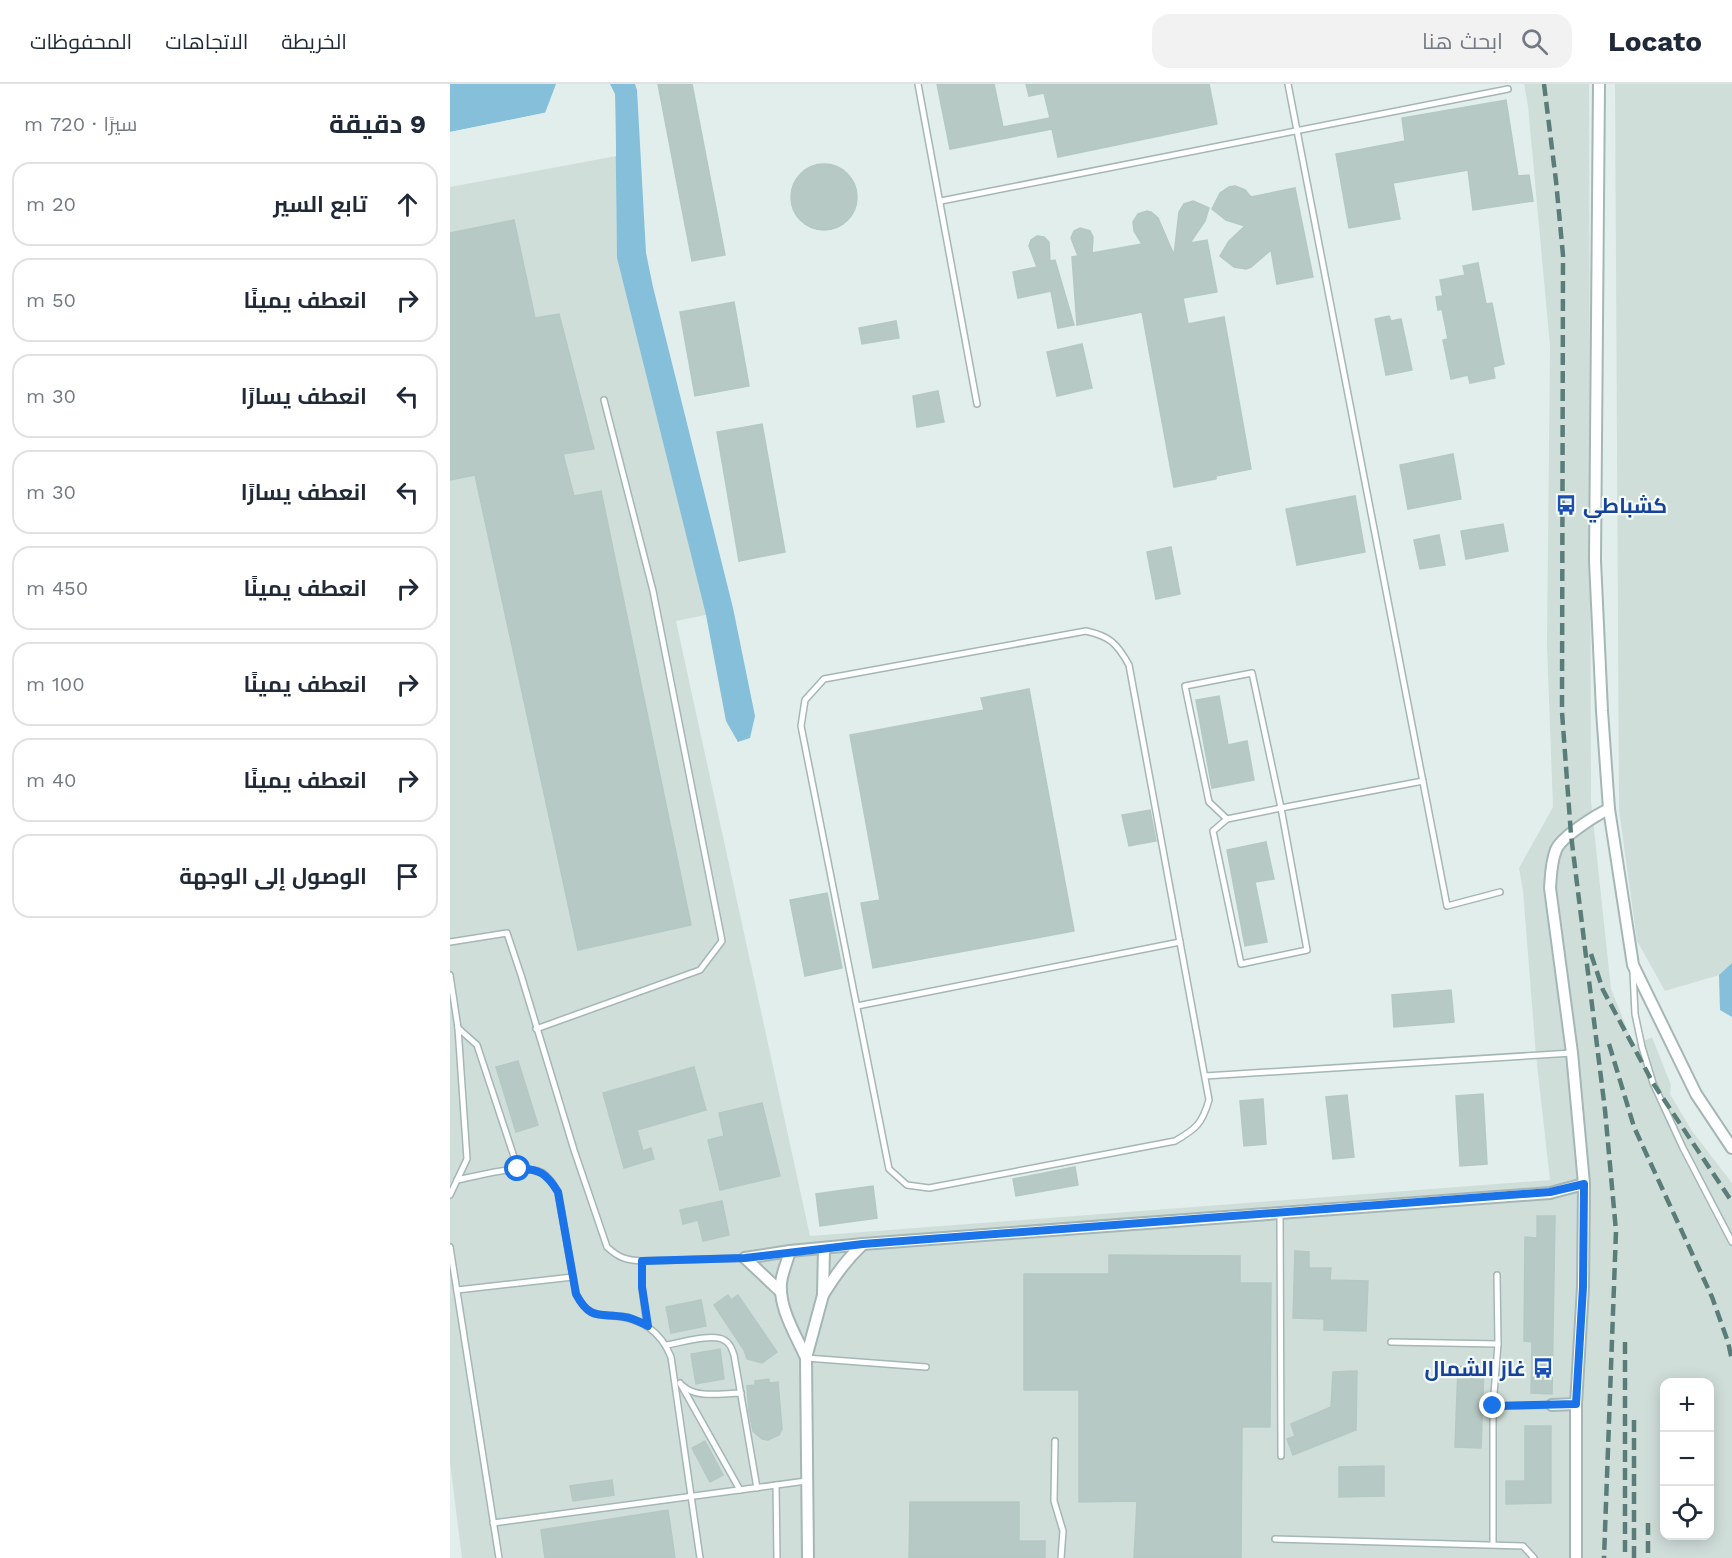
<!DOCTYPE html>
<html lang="ar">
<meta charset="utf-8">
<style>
:root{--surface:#fff;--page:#f2f2f3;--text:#1f2937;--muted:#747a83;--line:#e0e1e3}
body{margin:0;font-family:"Work Sans",Cairo,sans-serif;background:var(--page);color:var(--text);direction:rtl}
.controls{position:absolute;right:18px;bottom:18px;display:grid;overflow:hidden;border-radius:12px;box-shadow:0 3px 15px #0003}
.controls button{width:54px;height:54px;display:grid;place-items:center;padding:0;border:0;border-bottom:2px solid var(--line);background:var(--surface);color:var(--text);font:30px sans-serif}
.stop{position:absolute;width:18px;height:18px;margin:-14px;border:4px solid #1a73e8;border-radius:50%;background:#fff}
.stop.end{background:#1a73e8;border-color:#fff;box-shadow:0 2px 6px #0008}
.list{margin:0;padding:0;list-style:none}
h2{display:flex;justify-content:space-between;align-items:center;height:78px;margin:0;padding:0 24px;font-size:26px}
h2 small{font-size:20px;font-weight:400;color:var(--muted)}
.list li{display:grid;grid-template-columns:39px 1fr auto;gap:18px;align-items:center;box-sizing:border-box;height:84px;margin:0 12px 12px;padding:0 12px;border:2px solid var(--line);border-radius:18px}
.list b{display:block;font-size:22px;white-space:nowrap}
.list em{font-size:20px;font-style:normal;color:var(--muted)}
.icon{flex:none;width:33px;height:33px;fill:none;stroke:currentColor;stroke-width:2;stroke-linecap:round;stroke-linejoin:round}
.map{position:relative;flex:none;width:1282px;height:1474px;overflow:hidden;direction:ltr}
header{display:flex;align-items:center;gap:36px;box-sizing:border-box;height:84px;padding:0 30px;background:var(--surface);border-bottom:2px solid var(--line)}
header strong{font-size:28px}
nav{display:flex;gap:33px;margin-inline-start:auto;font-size:21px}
.search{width:420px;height:54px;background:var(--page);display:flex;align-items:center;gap:15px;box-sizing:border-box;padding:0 21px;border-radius:18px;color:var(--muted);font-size:22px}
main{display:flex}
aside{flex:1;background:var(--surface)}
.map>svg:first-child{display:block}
.built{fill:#d0deda;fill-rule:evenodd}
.water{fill:#85bfd9}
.pier{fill:#e2eeeb}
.building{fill:#b7c9c4;stroke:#b4c9c3;stroke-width:1.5}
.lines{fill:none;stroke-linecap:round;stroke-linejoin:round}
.service-casing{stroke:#a4b7b4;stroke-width:8}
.minor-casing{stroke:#a4b7b4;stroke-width:14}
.service{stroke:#fff;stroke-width:5}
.minor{stroke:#fff;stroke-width:10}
.rail{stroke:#5b7d79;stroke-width:4.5;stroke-dasharray:12 6;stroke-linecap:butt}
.route{stroke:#1a73e8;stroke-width:8}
.labels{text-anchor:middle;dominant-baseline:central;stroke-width:4.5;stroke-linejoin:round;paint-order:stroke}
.transit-label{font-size:21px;font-weight:bold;fill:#164399;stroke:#f4faf8;text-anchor:start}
</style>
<header>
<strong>Locato</strong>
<div class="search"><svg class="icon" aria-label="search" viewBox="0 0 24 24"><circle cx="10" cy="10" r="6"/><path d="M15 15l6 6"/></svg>ابحث هنا</div>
<nav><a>الخريطة</a><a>الاتجاهات</a><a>المحفوظات</a></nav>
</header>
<main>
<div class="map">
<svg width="1282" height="1474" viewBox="0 0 1282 1474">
<rect width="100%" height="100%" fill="#e2eeeb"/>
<g class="built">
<path d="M1074 0H1139L1141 717 1161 905 1184 962 1202 953 1221 1001 1220 1010 1242 1047 1282 1099V1474H12L0 1379V103L166 72 167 174 256 531 226 537 360 1152 1100 1096 1086 972 1073 807 1069 784 1103 723 1097 562 1100 262 1078 22ZM1214 1298H1260V1452H1214Z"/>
<path d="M1165 0H1282V879L1269 891 1215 907 1187 857 1169 726Z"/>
</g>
<g class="water">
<path d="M0 0H106L95 29 0 48Z"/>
<path d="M160 0H185L187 6 196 169 203 203 283 524 305 632 300 654 288 658 276 637 256 531 167 174 165 10Z"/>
<path d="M1282 879V933L1270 926 1269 891Z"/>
</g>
<g class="pier">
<path d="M165 10 166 72 163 73 162 11Z"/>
<path d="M98 28 95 32 0 51V48Z"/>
</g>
<g class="building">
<path d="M208 0H242L275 171 242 177Z"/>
<path d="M487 0H544L553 43 600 34 594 9 579 12 576 0H759L767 40 608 73 602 45 500 65Z"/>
<path d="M1056 16 1068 92 1079 91 1083 117 1023 126 1018 86 943 99 950 135 899 144 886 70 955 57 952 34Z"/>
<circle cx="374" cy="113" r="33"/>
<path d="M785 102 795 106 801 113 845 104 863 193 827 200 821 166 801 183 796 185 784 183 770 172 779 157 795 142 776 136 762 125 770 109 779 103Z"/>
<path d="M743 117 759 124 755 137 740 159 757 156 767 208 733 214 738 240 774 233 801 385 766 392V395L724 403 692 228 627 241 622 173 628 172 621 154 624 147 630 144 640 147 643 153 642 169 692 160 684 147 683 138 688 130 697 127 701 128 708 134 724 171 729 128 734 120Z"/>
<path d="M64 136 85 234 109 230 144 365 113 370 124 412 151 407 241 841 128 866 25 391 0 396V149Z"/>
<path d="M587 152 594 153 599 158 600 177 605 176 624 241 608 244 601 207 568 214 563 188 587 183 579 162 581 156Z"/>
<path d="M1028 179 1036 220 1042 219 1054 280 1043 283 1045 294 1020 299 1018 291 1001 295 993 256 998 255 992 225 988 226 986 213 993 212 990 196 1015 191 1013 182Z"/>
<path d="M284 218 299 302 245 312 230 228Z"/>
<path d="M939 232 941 237 951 235 962 286 936 291 925 235Z"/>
<path d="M446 237 449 254 412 260 409 244Z"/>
<path d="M632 260 642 304 607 312 597 268Z"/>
<path d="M488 307 494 338 467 343 463 312Z"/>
<path d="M312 340 335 468 289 477 267 348Z"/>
<path d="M1003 370 1011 415 958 425 950 381Z"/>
<path d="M905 412 915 468 847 481 836 425Z"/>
<path d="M1053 440 1058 467 1016 475 1011 447Z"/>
<path d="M989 451 995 481 970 485 964 456Z"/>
<path d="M721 463 730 510 706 515 697 468Z"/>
<path d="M579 605 624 847 423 884 411 819 430 816 400 651 534 626 531 614Z"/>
<path d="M769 612 778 661 797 657 804 696 762 704 746 616Z"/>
<path d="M700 726 706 757 679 762 672 731Z"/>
<path d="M816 758 824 795 805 798 817 858 795 862 777 766Z"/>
<path d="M377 809 392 884 355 892 340 816Z"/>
<path d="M1001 906 1004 938 944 943 942 911Z"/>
<path d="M68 977 88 1041 66 1048 46 983Z"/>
<path d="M244 983 256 1026 187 1046 193 1067 201 1064 204 1075 174 1084 153 1009Z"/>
<path d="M1033 1010 1037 1080 1010 1082 1006 1012Z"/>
<path d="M897 1011 904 1073 883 1075 876 1013Z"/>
<path d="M813 1015 816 1060 794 1062 790 1017Z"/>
<path d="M312 1019 330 1092 270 1106 258 1056 274 1052 269 1029Z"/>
<path d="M625 1083 628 1101 566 1112 563 1095Z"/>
<path d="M423 1102 427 1134 370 1142 366 1110Z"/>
<path d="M272 1117 279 1151 253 1157 248 1136 233 1140 230 1126Z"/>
<path d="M1087 1132H1105L1102 1310 1081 1309 1082 1258 1074 1257 1075 1153 1087 1154Z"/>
<path d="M845 1167 859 1168V1184H881L880 1196 918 1197 916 1247 874 1246V1235L843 1234Z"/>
<path d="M659 1171 790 1172V1199H821L820 1343H792L791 1474H684L687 1417 629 1418V1306H574V1190H659Z"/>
<path d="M278 1211 281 1216 288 1211 327 1268 312 1279 297 1275 294 1266 264 1221Z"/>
<path d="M251 1216 256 1242 221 1249 216 1223Z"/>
<path d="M270 1265 274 1295 246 1300 241 1270Z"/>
<path d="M1008 1282 1034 1283 1031 1364 1005 1363Z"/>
<path d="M907 1287 906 1346 843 1371 837 1355 845 1352 841 1340 881 1323 883 1288Z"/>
<path d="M319 1295V1299L328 1298 332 1345 329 1351 318 1356 312 1355 303 1347 299 1328 297 1302 305 1301V1297Z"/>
<path d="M1075 1342H1101V1419L1056 1420V1397H1075Z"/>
<path d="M255 1357 273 1391 260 1398 242 1364Z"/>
<path d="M934 1382V1412L889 1413V1383Z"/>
<path d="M162 1396 164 1411 123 1417 120 1402Z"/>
<path d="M460 1418H569V1457H595V1474H459Z"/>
<path d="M218 1426 225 1474H95L91 1446Z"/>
</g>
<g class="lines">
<g class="service-casing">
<g id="service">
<path d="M468 0 527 320"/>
<path d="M838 0 997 822 1050 808"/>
<path d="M491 117 1058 5"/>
<path d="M636 547C659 552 667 559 679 581L759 1016C752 1040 746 1045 725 1057L479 1104 457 1101 439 1085 351 642 355 616 374 595Z"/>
<path d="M831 724 857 866 791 880 763 747 777 735Z"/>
<path d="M777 735 759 718 735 602 802 589 831 724 973 697"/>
<path d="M0 858 57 849 71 891 124 1066 157 1163C169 1174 176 1176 192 1177L295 1174"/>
<path d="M1183 888 1185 930 1192 963 1203 999 1233 1064 1282 1158"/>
<path d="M0 891 8 944 17 1075 0 1111"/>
<path d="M407 922 730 858"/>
<path d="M8 944 27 961 68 1085"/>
<path d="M86 945 250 886 272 857 203 507 154 316"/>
<path d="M755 992 1122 969"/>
<path d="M7 1096C28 1092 75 1078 93 1089 100 1094 104 1101 108 1108L126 1210C129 1215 132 1221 137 1225 144 1232 154 1231 164 1232 191 1234 211 1248 221 1273L250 1474"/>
<path d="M830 1130 831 1372"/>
<path d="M0 1163 49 1474"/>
<path d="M192 1177V1203L197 1242"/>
<path d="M7 1206 123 1193"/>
<path d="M941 1258 1048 1260"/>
<path d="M216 1261C230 1259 262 1249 274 1256 280 1259 282 1265 284 1271L307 1404"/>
<path d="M356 1274 476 1283"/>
<path d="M230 1299 290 1406"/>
<path d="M233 1302C247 1315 273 1309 291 1309"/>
<path d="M1043 1322 1102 1321"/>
<path d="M605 1357 604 1417 613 1447 611 1474"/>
<path d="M326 1401 327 1474"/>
<path d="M43 1439 356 1397"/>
<path d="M825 1455 1073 1462 1084 1474"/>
<path d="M1043 1460V1322L1048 1260 1047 1191"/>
</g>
</g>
<g class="minor-casing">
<g id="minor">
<path d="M1149 0 1145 477 1152 627 1159 725 1183 881 1246 1010 1282 1064"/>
<path d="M340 1167C337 1178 332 1189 331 1199 329 1225 346 1251 356 1274"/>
<path d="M295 1174 340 1167 413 1160 1100 1109 1134 1100"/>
<path d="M295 1174 331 1208"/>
<path d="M373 1211C385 1191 397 1175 413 1160"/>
<path d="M1102 1321 1126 1320"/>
<path d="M358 1474 356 1274 373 1211 374 1165"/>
<path d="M1126 1474V1320L1133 1203 1134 1100 1122 969 1100 804C1101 791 1101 778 1106 766 1111 753 1146 731 1159 725"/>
</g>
</g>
<use href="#service" class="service"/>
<use href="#minor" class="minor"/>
<g class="rail">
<path d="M1094 0 1106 97 1113 171 1112 628 1121 751 1155 1026 1166 1147 1154 1474"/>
<path d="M1141 870 1153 906 1203 999 1282 1118"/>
<path d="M1159 960 1184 1043 1262 1213 1278 1258 1282 1276"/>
<path d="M1175 1258V1474"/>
<path d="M1198 1439V1474"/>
<path d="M1184 1474V1331"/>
</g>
</g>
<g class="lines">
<path class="route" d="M68 1085C89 1084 97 1090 108 1108L126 1210C140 1237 150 1229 175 1233 183 1234 190 1238 198 1242L192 1203V1177L295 1174 413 1160 1100 1108 1134 1100 1133 1203 1126 1320 1043 1322"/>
</g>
<defs>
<g id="bus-bare" transform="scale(1.62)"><path d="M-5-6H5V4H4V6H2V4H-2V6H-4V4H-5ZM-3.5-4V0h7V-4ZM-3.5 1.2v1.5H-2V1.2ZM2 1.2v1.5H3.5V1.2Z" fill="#1a4fb4" stroke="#f4faf8" stroke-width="2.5" paint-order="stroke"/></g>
</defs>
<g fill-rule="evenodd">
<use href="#bus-bare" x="1116" y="421"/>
<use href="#bus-bare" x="1093" y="1284"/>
</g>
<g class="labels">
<g class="transit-label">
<text x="1133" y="421">كشباطي</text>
<text x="1076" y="1284" text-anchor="end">غاز الشمال</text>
</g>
</g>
</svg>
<div class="controls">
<button>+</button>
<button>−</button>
<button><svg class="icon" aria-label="locate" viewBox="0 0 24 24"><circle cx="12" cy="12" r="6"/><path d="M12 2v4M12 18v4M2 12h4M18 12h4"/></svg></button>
</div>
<div class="stop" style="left:68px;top:1085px"></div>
<div class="stop end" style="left:1043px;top:1322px"></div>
</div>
<aside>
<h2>9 دقيقة<small>سيرًا · 720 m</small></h2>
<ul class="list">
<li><svg class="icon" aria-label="ahead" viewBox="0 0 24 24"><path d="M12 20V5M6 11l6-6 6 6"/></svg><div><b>تابع السير</b></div><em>20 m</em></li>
<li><svg class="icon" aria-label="right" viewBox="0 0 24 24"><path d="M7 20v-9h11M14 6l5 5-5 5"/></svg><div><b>انعطف يمينًا</b></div><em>50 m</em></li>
<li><svg class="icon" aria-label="left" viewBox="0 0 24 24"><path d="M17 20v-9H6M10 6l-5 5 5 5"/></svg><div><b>انعطف يسارًا</b></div><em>30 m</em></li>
<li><svg class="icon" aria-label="left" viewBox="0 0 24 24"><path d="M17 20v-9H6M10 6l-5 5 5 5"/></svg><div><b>انعطف يسارًا</b></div><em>30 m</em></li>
<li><svg class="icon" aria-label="right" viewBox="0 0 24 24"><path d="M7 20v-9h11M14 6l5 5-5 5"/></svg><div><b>انعطف يمينًا</b></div><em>450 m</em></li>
<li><svg class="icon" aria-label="right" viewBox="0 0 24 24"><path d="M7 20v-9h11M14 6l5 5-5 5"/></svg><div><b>انعطف يمينًا</b></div><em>100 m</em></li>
<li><svg class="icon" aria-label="right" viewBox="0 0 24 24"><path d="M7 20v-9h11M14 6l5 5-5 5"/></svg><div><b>انعطف يمينًا</b></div><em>40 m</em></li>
<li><svg class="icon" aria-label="arrive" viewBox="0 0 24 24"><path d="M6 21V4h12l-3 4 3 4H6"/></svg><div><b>الوصول إلى الوجهة</b></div></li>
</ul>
</aside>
</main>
